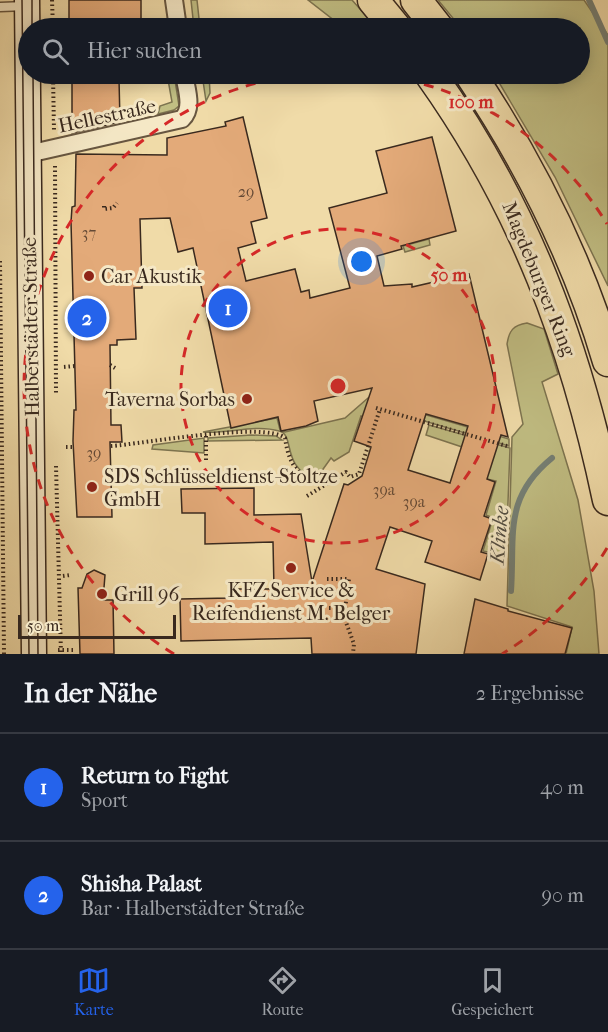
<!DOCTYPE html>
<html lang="de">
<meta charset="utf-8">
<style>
:root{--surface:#171b24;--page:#242831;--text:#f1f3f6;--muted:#9ea1a6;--line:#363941;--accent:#2563eb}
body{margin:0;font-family:"IM FELL French Canon",serif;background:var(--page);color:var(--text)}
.scale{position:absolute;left:18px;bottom:15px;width:158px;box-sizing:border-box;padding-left:6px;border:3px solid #39291e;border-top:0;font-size:16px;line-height:21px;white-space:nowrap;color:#39291e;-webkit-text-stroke:4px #f5e8c6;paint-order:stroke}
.you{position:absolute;left:362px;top:262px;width:21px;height:21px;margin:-15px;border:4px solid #fff;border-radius:50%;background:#1a73e8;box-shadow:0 0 0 9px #1a73e833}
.badge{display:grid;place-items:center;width:39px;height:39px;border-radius:50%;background:var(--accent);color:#fff;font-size:20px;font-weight:700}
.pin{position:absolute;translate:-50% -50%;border:3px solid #fff;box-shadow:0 2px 6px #0006}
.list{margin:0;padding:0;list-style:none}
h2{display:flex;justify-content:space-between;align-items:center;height:78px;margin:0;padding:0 24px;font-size:26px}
h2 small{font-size:20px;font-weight:400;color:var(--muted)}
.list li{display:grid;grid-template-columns:39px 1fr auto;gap:18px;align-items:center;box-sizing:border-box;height:108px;padding:0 24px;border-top:2px solid var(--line)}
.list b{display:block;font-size:22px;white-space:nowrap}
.list p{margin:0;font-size:20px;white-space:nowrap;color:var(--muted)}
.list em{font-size:20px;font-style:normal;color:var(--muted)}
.icon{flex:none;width:33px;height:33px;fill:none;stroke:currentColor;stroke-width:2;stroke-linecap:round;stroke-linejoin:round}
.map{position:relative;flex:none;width:608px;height:654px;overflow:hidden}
.search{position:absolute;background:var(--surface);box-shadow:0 3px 15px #0003;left:18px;right:18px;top:18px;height:66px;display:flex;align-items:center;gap:15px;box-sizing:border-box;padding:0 21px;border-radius:33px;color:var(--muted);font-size:22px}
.sheet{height:294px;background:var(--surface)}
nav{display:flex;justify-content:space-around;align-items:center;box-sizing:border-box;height:84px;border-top:2px solid var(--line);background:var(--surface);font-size:16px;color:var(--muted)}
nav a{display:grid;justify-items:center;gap:3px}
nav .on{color:var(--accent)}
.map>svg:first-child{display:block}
.green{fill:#c1be83;stroke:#7d7450;stroke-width:1.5}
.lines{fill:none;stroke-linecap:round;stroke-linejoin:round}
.stream{stroke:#747f75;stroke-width:6}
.building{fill:#e3aa79;stroke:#39291e;stroke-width:1.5;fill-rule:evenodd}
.lane-casing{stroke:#675640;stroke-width:11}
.street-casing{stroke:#675640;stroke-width:20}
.secondary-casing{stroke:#39291e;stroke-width:27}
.highway-casing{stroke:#39291e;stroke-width:33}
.path{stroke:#39291e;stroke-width:4;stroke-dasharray:1.5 3;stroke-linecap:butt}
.lane{stroke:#f5e8c6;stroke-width:8}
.street{stroke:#f5e8c6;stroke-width:16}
.secondary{stroke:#f5e8c6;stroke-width:24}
.highway{stroke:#f0dba8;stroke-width:30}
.tram{stroke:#39291e;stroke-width:1.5}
.ring{fill:none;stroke:#d62828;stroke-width:3;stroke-dasharray:10 8}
.poi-dot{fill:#8f2418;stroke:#f5e8c6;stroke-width:2}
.labels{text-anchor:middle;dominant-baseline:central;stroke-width:6;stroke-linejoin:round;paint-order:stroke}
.number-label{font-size:16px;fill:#644935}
.street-label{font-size:20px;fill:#39291e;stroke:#f5e8c6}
.poi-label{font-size:20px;fill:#39291e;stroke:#f5e8c6;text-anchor:start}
.water-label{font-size:21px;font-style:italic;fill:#524d42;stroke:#f5e8c6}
.centre{fill:#d62828;stroke:#f5e8c6;stroke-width:3}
.ring-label{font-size:18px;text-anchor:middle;font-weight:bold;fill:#d62828;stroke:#f5e8c6;stroke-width:6;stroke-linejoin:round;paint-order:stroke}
</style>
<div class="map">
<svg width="608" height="654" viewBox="0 0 608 654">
<rect width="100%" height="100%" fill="#f0dba8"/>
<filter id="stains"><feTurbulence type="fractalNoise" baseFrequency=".00333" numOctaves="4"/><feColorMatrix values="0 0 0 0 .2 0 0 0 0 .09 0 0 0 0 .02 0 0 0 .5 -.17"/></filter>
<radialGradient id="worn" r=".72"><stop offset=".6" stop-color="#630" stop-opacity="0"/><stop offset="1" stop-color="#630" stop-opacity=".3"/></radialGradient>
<g class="green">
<path d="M191 0H197L200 28H194Z"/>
<path d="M308 0H352L377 28H344Z"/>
<path d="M438 0H584L608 35V286L555 177 494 74H580V28H461Z"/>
<path d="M167 74H174L179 106 174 110 158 114 160 106 172 102Z"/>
<path d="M202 74H209L210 93 206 101Z"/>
<path d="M429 239 430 245 405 252 403 246Z"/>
<path d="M527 323 544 329 558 374 542 382 578 500 594 591 599 654H566L572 627 507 606 512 437 523 424 507 344C509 331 513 325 527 323Z"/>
<path d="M368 398 509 439V446L377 407 376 420 361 416 349 452 334 461 331 458 316 479C280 467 296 435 279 431 255 424 227 434 203 432L277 418 280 430 285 432 345 418Z"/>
<path d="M429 425 510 448 506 556 483 551 493 518 486 515 496 481 487 479 462 447 426 435Z"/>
<path d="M251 435 276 436 282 440 208 441V438Z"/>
<path d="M204 438V453L152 449 153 445Z"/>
</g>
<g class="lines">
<g class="stream">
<path d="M589 0 608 42"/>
<path d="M511 591C515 534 503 498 552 458"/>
</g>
</g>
<g class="building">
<rect x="69" y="0" width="72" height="28"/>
<path d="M90 74H110V80L119 79 120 122 72 133V82H90Z"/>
<path d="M243 117 267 218 251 222 256 243 238 248 246 281 295 269 301 292 309 290 310 298 350 288 329 208 387 193 376 151 432 137 456 231 401 246 402 249 377 256 384 286 412 284V287L469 274 508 437 501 435 487 479 495 482 484 516 492 519 481 552 488 554 480 580 425 562 432 541 390 527 376 569 425 584 416 654H312L311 638 181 641 180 599 230 598V589H274L273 542 205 544V513H182L181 489 254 488V515L301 514 312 582 344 484 348 485 362 476 371 447 354 441 372 388 314 401 318 421 306 426 281 431 278 417 231 428 193 248 178 252 170 218 140 219 142 288H134L136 339 117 340V345H110L111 425H121L122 442H110L112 517H77L73 441 74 410H76L71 222 72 207 75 206 76 154 167 155V138L226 126 225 122ZM426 414 468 426 450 483 408 470Z"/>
<path d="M94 570 105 575 103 600H113L114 654H80L78 588H82L87 574Z"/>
<path d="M475 599 508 609V611L572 628 565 654H464Z"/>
</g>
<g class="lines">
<g class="lane-casing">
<path id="lane" d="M0 7 26 6"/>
</g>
<g class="street-casing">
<g id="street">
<path d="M174 0 178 28"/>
<path d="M28 154 182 119C194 108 186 88 184 74"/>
</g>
</g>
<g class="secondary-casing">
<path id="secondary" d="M27 0 34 654"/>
</g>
<g class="highway-casing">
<g id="highway">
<path d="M373 0 396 28"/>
<path d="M416 0 438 28"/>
<path d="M430 74C524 206 575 343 608 500"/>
<path d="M470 74C529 162 578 259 608 361"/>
</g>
</g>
<g class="path">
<path d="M52 0 53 28"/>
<path d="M53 74 54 131"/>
<path d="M55 166 56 395"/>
<path d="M104 206V209L113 208 117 203"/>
<path d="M0 261 4 654"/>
<path d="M110 365 115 368"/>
<path d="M64 367 75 366"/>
<path d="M376 408 507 446"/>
<path d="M111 446C142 444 265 421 285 438 289 465 298 478 325 484"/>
<path d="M66 447H73"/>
<path d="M206 460V435"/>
<path d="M56 466 61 654"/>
<path d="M307 496 346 472 350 477 359 474 380 409"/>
<path d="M63 576 70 575"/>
<path d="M327 579H349L344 617 354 644 353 653"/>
<path d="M329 608H346"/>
<path d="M58 650H74"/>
</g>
<use href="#lane" class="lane"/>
<use href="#street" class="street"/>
<use href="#secondary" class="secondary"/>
<use href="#highway" class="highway"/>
<g class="tram">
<path d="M22 0 29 654"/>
<path d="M32 0V28"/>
<path d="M33 74 38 654"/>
</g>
</g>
<g class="ring">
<circle cx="338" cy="386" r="157"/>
<path d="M607 548A314 314 0 0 1 502 654M174 654A314 314 0 0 1 305 74M371 74A314 314 0 0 1 607 224"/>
</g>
<g class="poi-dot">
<circle cx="89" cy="276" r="6"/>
<circle cx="247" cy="399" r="6"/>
<circle cx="92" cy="487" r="6"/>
<circle cx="291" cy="568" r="6"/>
<circle cx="102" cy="594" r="6"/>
</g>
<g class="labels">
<g class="number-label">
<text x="246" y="191">29</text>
<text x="89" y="232">37</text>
<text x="94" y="452">39</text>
<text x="384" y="489">39a</text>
<text x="414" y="501">39a</text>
</g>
<g class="street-label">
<text transform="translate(107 116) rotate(-12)">Hellestraße</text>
<text transform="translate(539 279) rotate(68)">Magdeburger Ring</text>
<text transform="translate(31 327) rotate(-91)">Halberstädter Straße</text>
</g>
<g class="poi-label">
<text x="101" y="276">Car Akustik</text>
<text x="235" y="399" text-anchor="end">Taverna Sorbas</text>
<text x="104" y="476">SDS Schlüsseldienst-Stoltze<tspan x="104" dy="23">GmbH</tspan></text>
<text x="291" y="590" text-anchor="middle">KFZ Service &amp;<tspan x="291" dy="23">Reifendienst M. Belger</tspan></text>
<text x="114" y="594">Grill 96</text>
</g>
<g class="water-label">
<text transform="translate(499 535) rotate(-85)">Klinke</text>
</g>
</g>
<circle cx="338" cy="386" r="9" class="centre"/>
<g class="ring-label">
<text x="471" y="108">100 m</text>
<text x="449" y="281">50 m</text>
</g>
<rect width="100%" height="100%" filter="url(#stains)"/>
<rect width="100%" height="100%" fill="url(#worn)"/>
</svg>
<div class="scale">50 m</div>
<div class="you"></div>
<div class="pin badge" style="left:228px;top:308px">1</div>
<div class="pin badge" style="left:87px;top:318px">2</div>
<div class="search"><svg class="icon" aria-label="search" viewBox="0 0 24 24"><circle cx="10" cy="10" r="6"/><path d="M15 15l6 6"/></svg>Hier suchen</div>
</div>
<section class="sheet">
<h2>In der Nähe<small>2 Ergebnisse</small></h2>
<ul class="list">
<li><span class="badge">1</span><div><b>Return to Fight</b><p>Sport</p></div><em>40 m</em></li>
<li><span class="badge">2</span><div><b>Shisha Palast</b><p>Bar · Halberstädter Straße</p></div><em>90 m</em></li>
</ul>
</section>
<nav>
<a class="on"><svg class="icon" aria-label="map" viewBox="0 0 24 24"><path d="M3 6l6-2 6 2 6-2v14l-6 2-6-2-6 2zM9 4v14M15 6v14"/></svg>Karte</a>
<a><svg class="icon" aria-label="directions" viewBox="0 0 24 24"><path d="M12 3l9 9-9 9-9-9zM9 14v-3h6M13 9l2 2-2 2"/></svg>Route</a>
<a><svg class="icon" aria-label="saved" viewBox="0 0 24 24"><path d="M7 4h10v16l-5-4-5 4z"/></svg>Gespeichert</a>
</nav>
